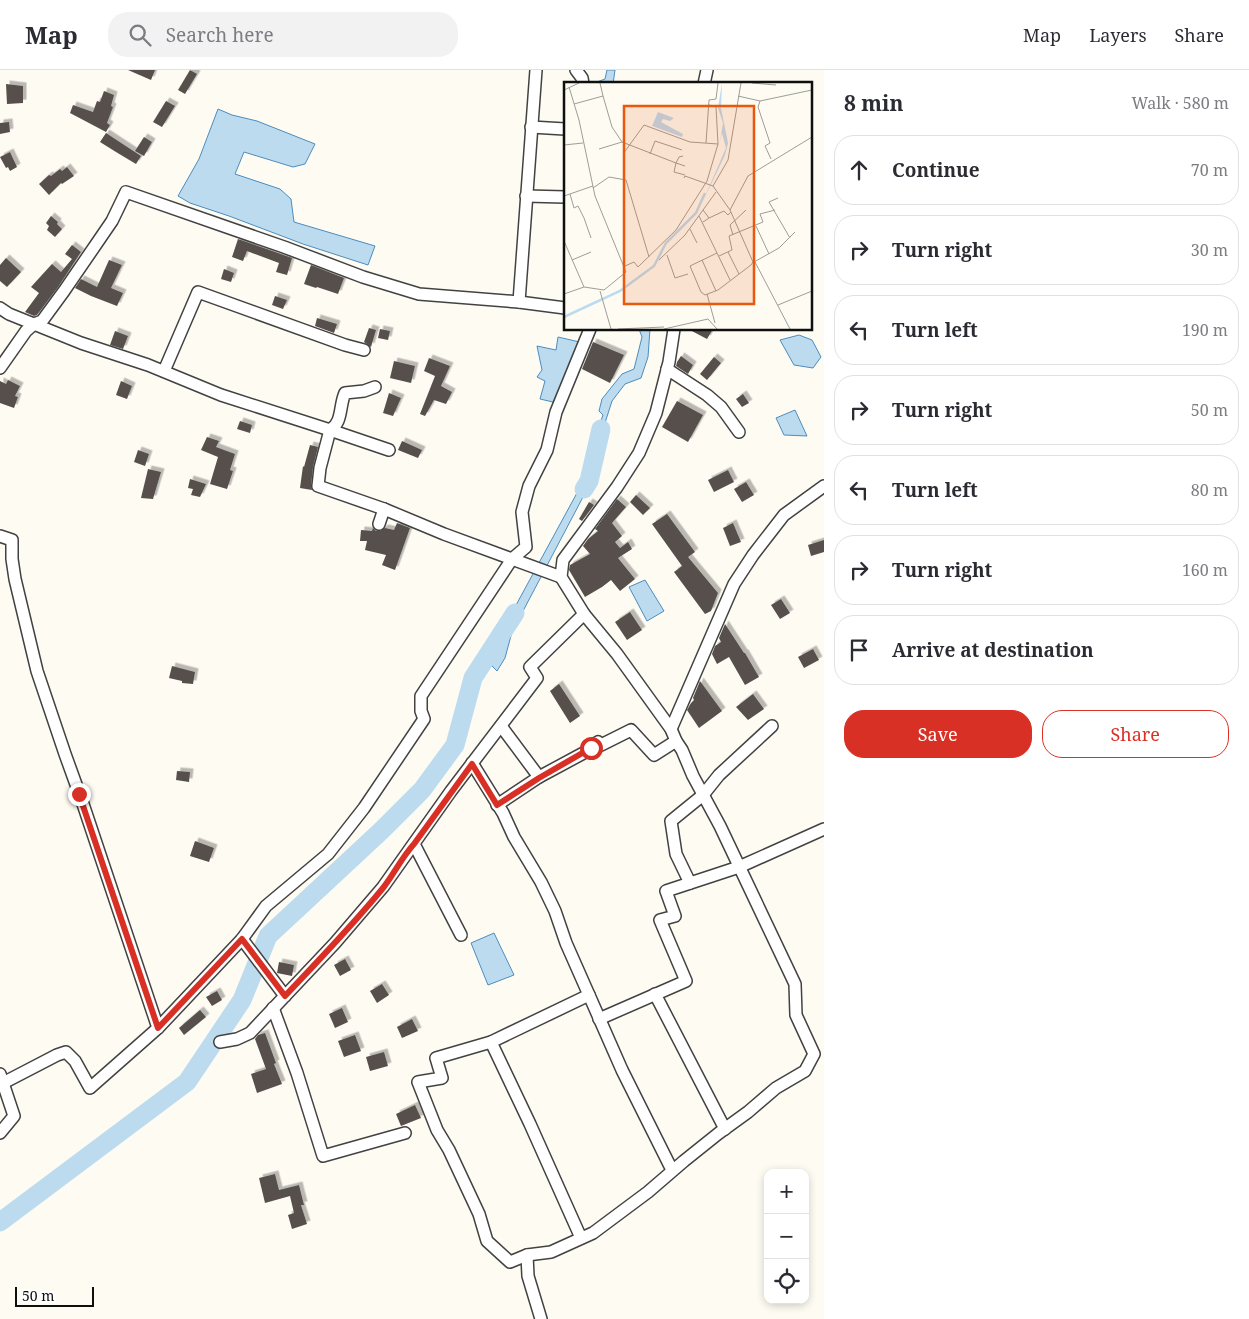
<!DOCTYPE html>
<meta charset="utf-8">
<style>
:root{--surface:#fff;--page:#f2f2f3;--text:#2b2b33;--muted:#7c7c81;--line:#e1e1e2;--accent:#d93025}
body{margin:0;font-family:"Noto Serif",serif;background:var(--page);color:var(--text)}
.controls{position:absolute;right:15px;bottom:15px;display:grid;overflow:hidden;border-radius:10px;box-shadow:0 2px 8px #0003}
.controls button{width:45px;height:45px;display:grid;place-items:center;padding:0;border:0;border-bottom:1px solid var(--line);background:var(--surface);color:var(--text);font:25px sans-serif}
.scale{position:absolute;left:15px;bottom:12px;width:79px;box-sizing:border-box;padding-left:5px;border:2px solid #0f0f0f;border-top:0;font-size:14px;line-height:18px;white-space:nowrap;color:#0f0f0f;-webkit-text-stroke:4px #fff;paint-order:stroke}
.stop{position:absolute;width:15px;height:15px;margin:-11px;border:4px solid #d93025;border-radius:50%;background:#fff}
.stop.end{background:#d93025;border-color:#fff;box-shadow:0 1px 5px #0008}
.list{margin:0;padding:0;list-style:none}
h2{display:flex;justify-content:space-between;align-items:center;height:65px;margin:0;padding:0 20px;font-size:21px}
h2 small{font-size:16px;font-weight:400;color:var(--muted)}
.list li{display:grid;grid-template-columns:32px 1fr auto;gap:15px;align-items:center;box-sizing:border-box;height:70px;margin:0 10px 10px;padding:0 10px;border:1px solid var(--line);border-radius:20px}
.list b{display:block;font-size:19px;white-space:nowrap}
.list em{font-size:16px;font-style:normal;color:var(--muted)}
.actions{display:flex;gap:10px;padding:15px 20px}
.actions a{flex:1;padding:11px 0;border:1px solid var(--accent);border-radius:20px;text-align:center;font-size:18px;color:var(--accent)}
.actions .main{background:var(--accent);color:#fff}
.icon{flex:none;width:28px;height:28px;fill:none;stroke:currentColor;stroke-width:2;stroke-linecap:round;stroke-linejoin:round}
.map{position:relative;flex:none;width:824px;height:1249px;overflow:hidden}
header{display:flex;align-items:center;gap:30px;box-sizing:border-box;height:70px;padding:0 25px;background:var(--surface);border-bottom:1px solid var(--line)}
header strong{font-size:24px}
nav{display:flex;gap:28px;margin-inline-start:auto;font-size:18px}
.search{width:350px;height:45px;background:var(--page);display:flex;align-items:center;gap:12px;box-sizing:border-box;padding:0 18px;border-radius:20px;color:var(--muted);font-size:19px}
main{display:flex}
aside{flex:1;background:var(--surface)}
.map>svg:first-child{display:block}
.water{fill:#bcdbef;stroke:#4c8dbe}
.lines{fill:none;stroke-linecap:round;stroke-linejoin:round}
.river{stroke:#bcdbef;stroke-width:19}
.building{fill:#56504c;filter:url(#shadow)}
.street-casing{stroke:#424242;stroke-width:14}
.street{stroke:#fff;stroke-width:11}
.route{stroke:#d93025;stroke-width:6}
.inset-river{fill:none;stroke:#bcdbef;stroke-width:2.5}
.inset-road{fill:none;stroke:#9e9d97;stroke-width:1}
.view{fill:#e8590c;fill-opacity:0.15;stroke:#e8590c;stroke-width:2.5}
.inset-edge{fill:none;stroke:#0f0f0f;stroke-width:2.5}
</style>
<header>
<strong>Map</strong>
<div class="search"><svg class="icon" aria-label="search" viewBox="0 0 24 24"><circle cx="10" cy="10" r="6"/><path d="M15 15l6 6"/></svg>Search here</div>
<nav><a>Map</a><a>Layers</a><a>Share</a></nav>
</header>
<main>
<div class="map">
<svg width="824" height="1249" viewBox="0 0 824 1249">
<defs>
<filter id="shadow"><feDropShadow dx="3.5" dy="-3.5" stdDeviation="0" flood-color="#0004"/></filter>
</defs>
<rect width="100%" height="100%" fill="#fdfbf2"/>
<g class="water">
<path d="M607 0H615L613 14H598L597 12 605 9Z"/>
<path d="M218 39 232 45 257 51 315 74 305 94 293 97 244 82 235 104 280 119 291 129 294 152 375 176 368 195 303 174 229 146 190 133 178 126 199 89Z"/>
<path d="M639 259H650L648 287 641 308 625 314 612 331 604 356 603 389 512 562 505 588 497 601 491 595 498 585 503 559 596 388 595 368 603 345 599 341 602 329 622 304 634 299 642 267Z"/>
<path d="M799 265 812 270 821 287 813 298 794 295 780 270Z"/>
<path d="M558 267 584 273 553 332 540 329 545 311 537 307 542 300 537 276 556 280Z"/>
<path d="M795 340 807 366 784 365 776 348Z"/>
<path d="M645 510 664 541 647 551 629 517Z"/>
<path d="M494 863 514 905 488 915 471 873Z"/>
</g>
<g class="lines">
<g class="river">
<path d="M584 419 589 411 601 359"/>
<path d="M0 1152 187 1012 242 930 268 866 382 760 422 720 455 675 473 608 515 543"/>
</g>
</g>
<g class="building">
<path d="M128 0H155L151 10Z"/>
<path d="M190 0 197 4 185 24 178 20Z"/>
<path d="M6 14 23 16V33L7 34Z"/>
<path d="M104 21 114 25 111 36 113 37 107 53 110 55 106 62 70 43 73 35 93 42 97 31 100 32Z"/>
<path d="M166 31 175 36 162 57 153 52Z"/>
<path d="M9 52 10 62 0 64V53Z"/>
<path d="M106 63 141 86 136 94 116 82 100 72Z"/>
<path d="M144 67 152 72 144 86 135 81Z"/>
<path d="M10 82 17 97 10 101 8 97 6 98 0 87Z"/>
<path d="M67 97 74 106 62 114 61 113 49 125 39 114 49 105 51 106 60 99 62 101Z"/>
<path d="M51 146 58 152 57 154 62 159 55 167 47 160 49 156 46 153Z"/>
<path d="M238 169 292 188 287 205 276 202 279 193 247 181 243 191 232 187Z"/>
<path d="M72 175 81 182 58 217 37 245 34 246 25 242 39 223 31 217 52 194 61 202 72 189 65 184Z"/>
<path d="M6 188 21 202 7 217 0 211V195Z"/>
<path d="M109 190 122 195 111 218 123 223 117 236 91 226 75 218 81 209 97 217Z"/>
<path d="M311 195 344 208 338 224 317 217 316 218 304 214Z"/>
<path d="M224 199 234 203 231 212 221 209Z"/>
<path d="M275 226 287 230 283 239 272 235Z"/>
<path d="M317 248 337 254 334 263 315 256Z"/>
<path d="M369 258 376 260 371 277 364 272Z"/>
<path d="M380 259 390 261 388 270 378 268Z"/>
<path d="M688 259H713L707 269Z"/>
<path d="M115 261 128 266 123 279 110 275Z"/>
<path d="M593 272 624 285 610 313 582 299Z"/>
<path d="M681 286 693 295 688 304 676 296 677 292Z"/>
<path d="M714 287 721 293 707 310 700 304Z"/>
<path d="M429 288 450 296 441 316 452 322 446 334 434 330 425 346 420 344 435 306 424 301Z"/>
<path d="M394 291 415 296 411 313 390 308Z"/>
<path d="M8 310 20 316 15 326 18 327 14 338 0 333V311L6 314Z"/>
<path d="M121 311 132 316 127 329 116 325Z"/>
<path d="M389 323 401 328 393 346 383 343Z"/>
<path d="M743 324 749 333 742 337 736 329Z"/>
<path d="M677 331 703 345 688 372 662 357Z"/>
<path d="M240 351 252 355 250 363 237 359Z"/>
<path d="M207 367 219 371 216 377 235 384 230 400 233 401 227 419 210 414 218 387 201 380Z"/>
<path d="M402 371 422 380 418 388 398 380Z"/>
<path d="M310 375 318 377 313 397 311 415 312 420 300 418 303 396 304 397Z"/>
<path d="M138 380 149 384 145 396 134 392Z"/>
<path d="M148 399 161 402 153 429 141 428Z"/>
<path d="M728 400 734 412 714 422 708 410Z"/>
<path d="M190 409 206 414 200 427 191 425 193 419 188 418Z"/>
<path d="M746 412 754 425 742 432 734 419Z"/>
<path d="M636 425 650 438 643 445 630 432Z"/>
<path d="M617 429 626 437 612 453 622 466 615 472 620 478 628 472 632 479 618 488 635 509 620 521 611 510 602 517 585 527 569 500 570 495 590 484 583 476 588 469 598 461 595 459Z"/>
<path d="M589 432 594 435 582 451 579 449Z"/>
<path d="M667 444 695 482 688 487 718 523 711 541 705 544 674 502 682 496 652 454Z"/>
<path d="M397 453 410 458 395 500 382 495 386 485 365 480 367 471H360L361 460 372 461 373 458 376 461H380L385 458 394 460Z"/>
<path d="M733 453 741 472 730 476 723 458Z"/>
<path d="M824 470V482L811 486 808 475Z"/>
<path d="M781 529 790 543 780 549 771 535Z"/>
<path d="M630 542 642 560 627 570 615 552Z"/>
<path d="M725 554 744 583H745L759 607 745 615 729 587 717 594 712 584 715 576 721 572 719 568Z"/>
<path d="M813 579 819 590 804 598 798 587Z"/>
<path d="M172 596 195 602 193 614 182 613V611L169 608Z"/>
<path d="M700 611 722 641 699 658 687 640 691 633 694 630 693 628Z"/>
<path d="M559 614 580 646 570 653 550 621Z"/>
<path d="M753 624 764 639 748 650 736 637Z"/>
<path d="M177 701 190 702 189 712 176 710Z"/>
<path d="M195 771 214 778 209 792 190 786Z"/>
<path d="M345 889 351 900 340 906 334 895Z"/>
<path d="M279 892 294 895 292 906 277 903Z"/>
<path d="M382 914 389 925 377 933 370 921Z"/>
<path d="M217 921 222 930 212 936 206 927Z"/>
<path d="M342 938 348 952 335 958 329 944Z"/>
<path d="M200 940 206 947 184 965 179 958Z"/>
<path d="M412 949 418 961 402 968 397 957Z"/>
<path d="M265 963 276 993 274 994 282 1014 257 1023 251 1004 266 999 255 969 258 965Z"/>
<path d="M355 965 361 981 344 987 338 971Z"/>
<path d="M384 982 388 996 370 1001 366 987Z"/>
<path d="M415 1035 421 1048 401 1056 396 1044Z"/>
<path d="M275 1104 279 1120 299 1115 304 1135H301L307 1154 292 1159 288 1145 294 1143 290 1126 265 1133 259 1108Z"/>
</g>
<g class="lines">
<g class="street-casing">
<g id="street">
<path d="M576 0 582 8 583 14"/>
<path d="M704 14 707 0"/>
<path d="M531 57 565 59"/>
<path d="M526 126 565 127"/>
<path d="M519 232 536 0"/>
<path d="M0 238 9 244 81 273 148 295 221 325 330 360 320 398 318 416 384 439"/>
<path d="M0 298 26 261 34 254 42 251 64 221 99 170 112 151 126 122 284 177 363 207 419 224 519 232 565 238"/>
<path d="M667 299 707 325 721 337 739 362"/>
<path d="M164 301 198 222 345 275 364 280"/>
<path d="M375 317 364 321 345 323C339 336 343 352 330 360L389 380"/>
<path d="M379 454 384 439 444 464 561 507"/>
<path d="M0 466 12 470V489L15 509 37 601 65 684 82 731 158 958"/>
<path d="M671 659 734 514 753 485 784 445 824 416"/>
<path d="M472 693 503 743 514 767 541 812 555 841 566 873 589 925"/>
<path d="M539 707 591 679 593 675 598 672 601 675 631 660 654 685 676 671"/>
<path d="M497 735 539 707 501 656"/>
<path d="M414 774 461 865"/>
<path d="M690 813 676 784 671 751 703 725 719 705 772 656"/>
<path d="M242 869 285 926"/>
<path d="M655 924 725 1059"/>
<path d="M273 938 297 1003 323 1086 405 1063"/>
<path d="M599 949 686 911 660 850 675 846 666 821 739 797 824 759"/>
<path d="M220 972 237 969 250 963 335 873 383 817 451 721 537 608 530 597 584 544"/>
<path d="M491 972 530 1054 581 1168"/>
<path d="M0 1004 14 1046 0 1063"/>
<path d="M3 1013 57 985 66 982 75 991 90 1018 158 958 242 869 266 836 328 784 364 738 424 649 421 641V626L512 489 526 477 522 442 529 416 547 380 556 342 590 259"/>
<path d="M672 1100 622 1000 589 925 491 972 436 988 442 1008 418 1012 437 1060 449 1080 479 1144 487 1171 510 1192 527 1185 551 1182 593 1163 648 1122 684 1091 719 1063 748 1042 776 1018 805 1001 814 984 796 945 795 914 720 756 693 706 682 680 676 671 671 659 617 584 584 544 561 507 563 490 617 417 639 383 656 343 669 292 674 259"/>
<path d="M527 1185 528 1206 541 1249"/>
</g>
</g>
<use href="#street" class="street"/>
</g>
<g class="lines">
<path class="route" d="M79 724 158 958 242 869 285 926C318 891 352 856 383 818 394 804 402 787 414 774L472 694 497 735 539 708 591 678"/>
</g>
<g transform="translate(564 12)">
<rect width="248" height="248" fill="#fdfbf2"/>
<path d="M158 1 157 26 164 61 161 73 139 119 162 66 158 51 156 60 159 41 154 26ZM94 30 110 36 106 39 99 37 97 40 119 52 118 55 88 44Z" fill="#bcdbef"/>
<path class="inset-river" d="M0 235 56 209 90 184 102 161 132 131 141 111"/>
<path class="inset-road" d="M188 1 212 3M0 8 15 1M39 14 48 45 58 60M174 14 196 19 194 25 206 61 201 64 207 77M196 19 248 8M10 22 39 14 36 1M142 61 145 18 152 17 154 1M0 63 19 61M35 67 58 60 112 81 110 90 121 93M59 72 80 43 126 60 154 62M86 72 91 59 118 68M119 74 115 75 112 81 121 84M120 96 121 94 149 104 166 128 189 180 187 183 154 208 141 213 137 210 126 184 153 171 166 198M149 104 164 78 177 1M29 106 45 95 62 98 85 175M6 112 10 126 14 124 20 136 27 156M0 114 29 104M214 116 205 120 226 156M166 128 184 94 248 55M135 134 153 171M145 136 160 129 164 133 167 130M139 140 145 136 139 128M192 144 205 172M126 147 133 161M169 153 166 143 182 128M0 159 20 205M164 170 175 192M103 173 111 196 124 192M155 174 168 168 165 154 199 140 196 132 211 128M8 178 27 170M95 178 121 153 152 110M138 178 152 209M190 180 215 166 231 150M191 180 226 247M61 184 70 180 74 185 112 148 143 99 154 62 152 25 145 23M36 209 47 247M0 212 20 205 40 208 62 190 31 114 15 38 5 5M143 212 151 241M214 223 248 209M54 247 100 245M100 247 144 237 153 247"/>
<path class="view" d="M60 24H190V222H60Z"/>
<rect width="248" height="248" class="inset-edge"/>
</g>
</svg>
<div class="controls">
<button>+</button>
<button>−</button>
<button><svg class="icon" aria-label="locate" viewBox="0 0 24 24"><circle cx="12" cy="12" r="6"/><path d="M12 2v4M12 18v4M2 12h4M18 12h4"/></svg></button>
</div>
<div class="scale">50 m</div>
<div class="stop" style="left:591px;top:678px"></div>
<div class="stop end" style="left:79px;top:724px"></div>
</div>
<aside>
<h2>8 min<small>Walk · 580 m</small></h2>
<ul class="list">
<li><svg class="icon" aria-label="ahead" viewBox="0 0 24 24"><path d="M12 20V5M6 11l6-6 6 6"/></svg><div><b>Continue</b></div><em>70 m</em></li>
<li><svg class="icon" aria-label="right" viewBox="0 0 24 24"><path d="M7 20v-9h11M14 6l5 5-5 5"/></svg><div><b>Turn right</b></div><em>30 m</em></li>
<li><svg class="icon" aria-label="left" viewBox="0 0 24 24"><path d="M17 20v-9H6M10 6l-5 5 5 5"/></svg><div><b>Turn left</b></div><em>190 m</em></li>
<li><svg class="icon" aria-label="right" viewBox="0 0 24 24"><path d="M7 20v-9h11M14 6l5 5-5 5"/></svg><div><b>Turn right</b></div><em>50 m</em></li>
<li><svg class="icon" aria-label="left" viewBox="0 0 24 24"><path d="M17 20v-9H6M10 6l-5 5 5 5"/></svg><div><b>Turn left</b></div><em>80 m</em></li>
<li><svg class="icon" aria-label="right" viewBox="0 0 24 24"><path d="M7 20v-9h11M14 6l5 5-5 5"/></svg><div><b>Turn right</b></div><em>160 m</em></li>
<li><svg class="icon" aria-label="arrive" viewBox="0 0 24 24"><path d="M6 21V4h12l-3 4 3 4H6"/></svg><div><b>Arrive at destination</b></div></li>
</ul>
<div class="actions"><a class="main">Save</a><a>Share</a></div>
</aside>
</main>
